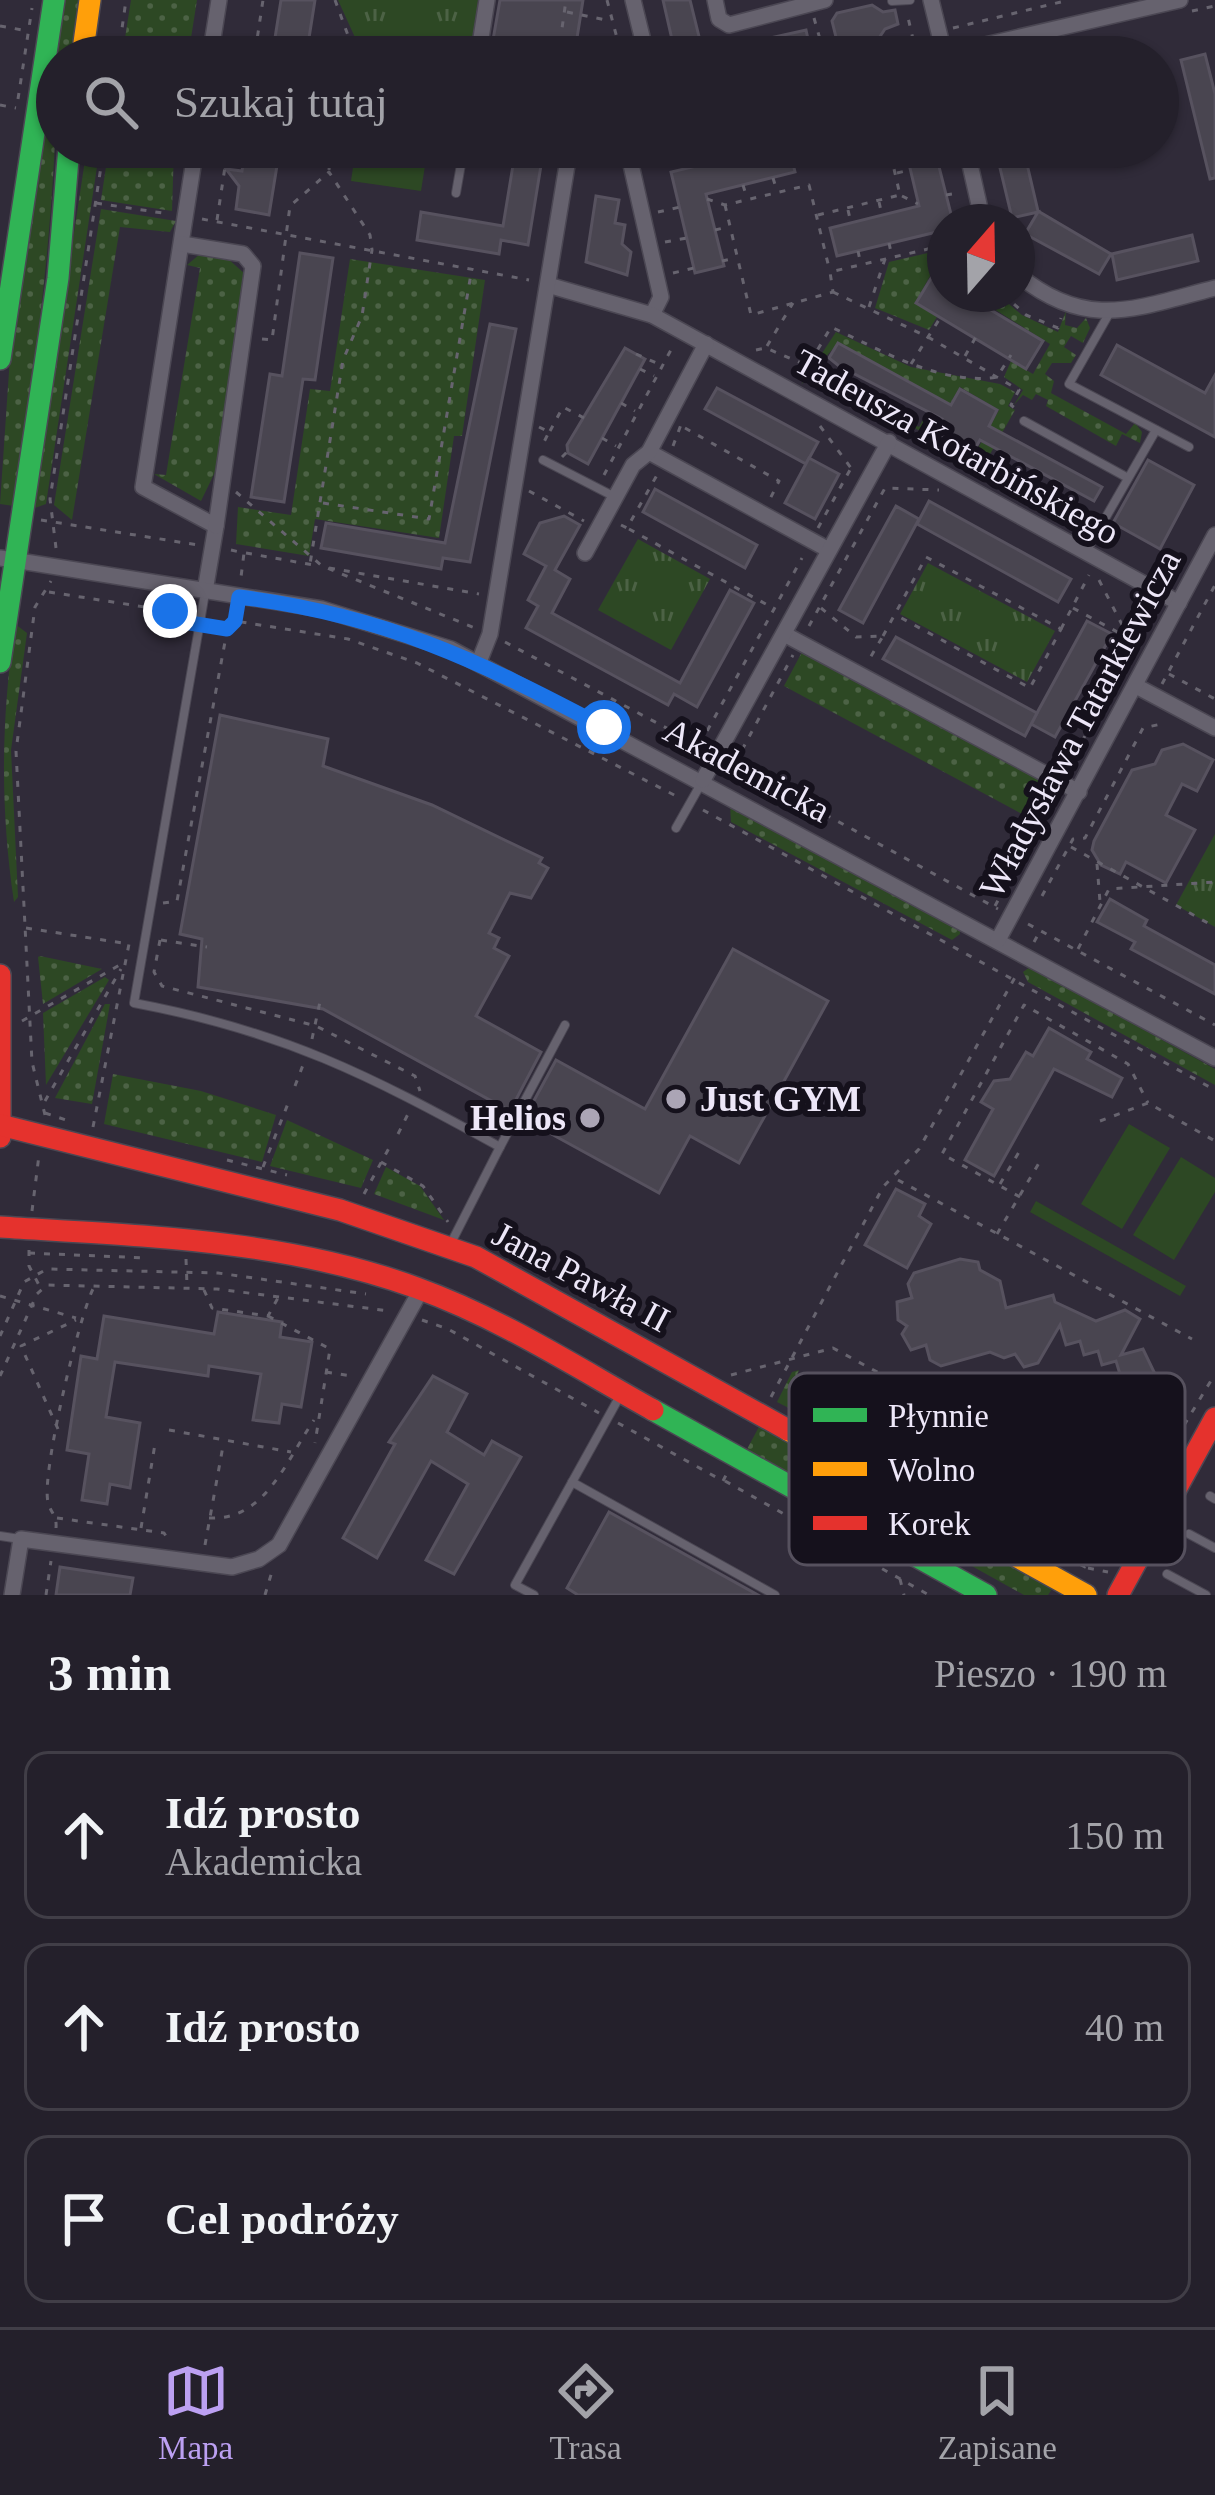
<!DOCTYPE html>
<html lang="pl">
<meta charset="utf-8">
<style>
:root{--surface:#24202b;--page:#2c2833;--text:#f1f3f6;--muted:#a3a3a9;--line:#413e47;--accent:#bca0f2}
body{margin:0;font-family:"Times New Roman",serif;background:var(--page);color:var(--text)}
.compass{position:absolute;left:927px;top:204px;width:108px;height:108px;border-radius:50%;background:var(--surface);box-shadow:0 3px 9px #0004;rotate:20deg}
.stop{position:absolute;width:36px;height:36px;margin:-27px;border:9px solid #1a73e8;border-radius:50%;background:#fff}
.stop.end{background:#1a73e8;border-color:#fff;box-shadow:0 3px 12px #0008}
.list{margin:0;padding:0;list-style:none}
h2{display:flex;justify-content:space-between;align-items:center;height:156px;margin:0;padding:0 48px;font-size:51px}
h2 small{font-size:39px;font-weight:400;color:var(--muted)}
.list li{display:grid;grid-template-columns:78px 1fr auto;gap:36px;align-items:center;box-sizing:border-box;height:168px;margin:0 24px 24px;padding:0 24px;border:3px solid var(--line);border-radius:24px}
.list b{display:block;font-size:45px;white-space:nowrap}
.list p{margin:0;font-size:39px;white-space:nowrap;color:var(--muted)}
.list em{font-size:39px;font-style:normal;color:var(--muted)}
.icon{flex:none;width:66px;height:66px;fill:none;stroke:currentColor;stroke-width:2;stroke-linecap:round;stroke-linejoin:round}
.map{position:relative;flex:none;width:1215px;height:1595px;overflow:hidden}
.search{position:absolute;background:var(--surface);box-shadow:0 3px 9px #0004;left:36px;right:36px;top:36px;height:132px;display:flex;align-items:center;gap:30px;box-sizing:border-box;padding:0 42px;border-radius:66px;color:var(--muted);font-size:45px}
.sheet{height:732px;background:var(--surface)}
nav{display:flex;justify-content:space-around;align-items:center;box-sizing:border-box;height:168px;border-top:3px solid var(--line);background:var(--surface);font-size:33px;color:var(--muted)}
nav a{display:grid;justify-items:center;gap:6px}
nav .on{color:var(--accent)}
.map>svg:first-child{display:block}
.grass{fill:url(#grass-dots)}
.park{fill:url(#park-tufts)}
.pitch{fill:#2d4824}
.building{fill:#494550;stroke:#57525f;stroke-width:3}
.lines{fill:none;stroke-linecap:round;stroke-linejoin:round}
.lane-casing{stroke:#4b4753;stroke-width:10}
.street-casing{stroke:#4b4753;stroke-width:18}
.fast-casing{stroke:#4b4753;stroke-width:24}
.slow-casing{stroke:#4b4753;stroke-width:24}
.jam-casing{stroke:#4b4753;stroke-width:24}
.path{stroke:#67646f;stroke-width:3;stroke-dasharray:6 9;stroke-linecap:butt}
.lane{stroke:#66626e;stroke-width:8}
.street{stroke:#66626e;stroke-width:15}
.fast{stroke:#30b455;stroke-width:21}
.slow{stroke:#ff9f0a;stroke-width:21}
.jam{stroke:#e5322d;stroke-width:21}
.route{stroke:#1a73e8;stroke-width:15}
.poi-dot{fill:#aba5b5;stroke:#15111c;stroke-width:4.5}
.labels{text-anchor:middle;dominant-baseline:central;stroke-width:12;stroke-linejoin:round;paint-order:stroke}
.street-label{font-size:36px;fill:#ede7f8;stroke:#15111c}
.poi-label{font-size:36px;font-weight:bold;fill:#ede7f8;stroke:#15111c;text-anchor:start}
.key{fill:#15111c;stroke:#56515e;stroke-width:3}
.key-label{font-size:33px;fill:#ede7f8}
</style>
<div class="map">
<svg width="1215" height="1595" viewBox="0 0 1215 1595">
<defs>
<pattern id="grass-dots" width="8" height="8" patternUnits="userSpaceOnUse" patternTransform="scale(3)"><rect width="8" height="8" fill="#2d4824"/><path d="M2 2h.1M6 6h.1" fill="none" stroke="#4c6245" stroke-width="1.8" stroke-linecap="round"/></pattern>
<pattern id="park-tufts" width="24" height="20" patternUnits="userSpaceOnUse" patternTransform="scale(3)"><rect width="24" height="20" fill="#2d4824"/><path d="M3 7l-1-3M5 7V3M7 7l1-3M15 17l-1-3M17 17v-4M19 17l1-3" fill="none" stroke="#4c6245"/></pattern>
</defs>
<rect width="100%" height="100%" fill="#302b39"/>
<g class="grass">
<path d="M64 0H80L72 57H57C57 208 37 354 14 506L0 504 10 357Z"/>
<path d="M131 0H197L188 57H122Z"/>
<path d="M87 147H100L46 504 32 509Z"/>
<path d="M109 147H174L172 211 101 200Z"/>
<path d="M101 209 176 221 170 232 120 227 72 520 54 505Z"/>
<path d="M945 249 915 303 937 317 929 330 875 308 889 262Z"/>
<path d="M200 254 226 257 245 274 217 468 201 501 154 474 166 475 200 268 187 265Z"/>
<path d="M350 259 485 280 462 436H454L439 538 315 519 309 556 236 544 238 507 291 515 310 389 330 391Z"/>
<path d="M970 294H997L1022 315 1058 332 1066 311 1065 325 1077 328 1086 318 1090 328 1083 343 1071 336 1064 347 1076 355 1071 363H1052L1045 374 1054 381 1051 393 1126 434 1135 423 1142 432 1140 443 1122 434 1116 446 1046 406 1048 400 1036 394 1032 400 1023 395 1014 405 1023 390 1004 377 1011 361 1033 374 1050 344Z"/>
<path d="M836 332 911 367 1000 384 1015 392 1008 406 1015 410 985 463 992 470 972 459 999 410 960 387 933 432 947 446 827 379 919 427 936 397 838 343 801 385Z"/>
<path d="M15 624 27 633 11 750 18 897 14 902C0 807 1 720 15 624Z"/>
<path d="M802 652 1054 786 1035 821 784 686Z"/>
<path d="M730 805 960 930V934L952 940 731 822Z"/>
<path d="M38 957 40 956 102 969 43 1004Z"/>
<path d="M1030 967 1215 1069V1085L1028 982 1023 972Z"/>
<path d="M105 977 109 980 46 1085 43 1013Z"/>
<path d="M105 1004H110L92 1104 55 1098Z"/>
<path d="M113 1074 201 1091 276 1115 262 1162 104 1124Z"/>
<path d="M287 1120 373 1160 361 1188 270 1166Z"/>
<path d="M386 1167 420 1186 444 1220 374 1194Z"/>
<path d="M799 1370 794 1382 857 1416 863 1409 871 1411 857 1443 777 1402 792 1372Z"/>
<path d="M761 1423 1054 1586 1048 1595H1024L943 1550 881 1526 746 1451Z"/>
</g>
<g class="park">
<path d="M338 0H478L472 56 404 44 363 55Z"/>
<path d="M638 539 710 579 671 650 598 610Z"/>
<path d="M928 563 1055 631 1027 682 900 614Z"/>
<path d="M1215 834V927L1176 905Z"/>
</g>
<g class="pitch">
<path d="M356 147H428L421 191 351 181Z"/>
<path d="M1129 1124 1170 1148 1122 1229 1081 1204Z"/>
<path d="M1181 1157 1215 1178V1192L1174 1260 1133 1235Z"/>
<path d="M1036 1201 1186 1286 1180 1296 1030 1212Z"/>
</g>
<g class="building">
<path d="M281 0H315L306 57H272Z"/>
<path d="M500 0H583L574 57H490Z"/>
<path d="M663 0H690L704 57H676Z"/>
<path d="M872 5 883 12 895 10 898 24 885 29 879 38 845 46 837 41 832 21 837 13Z"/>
<path d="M806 30 812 57H712L711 51Z"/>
<path d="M1205 54 1215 94V178L1210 179 1181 60Z"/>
<path d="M246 147H280L269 215 236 209 239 186 226 169 242 171Z"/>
<path d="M516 147H544L528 245 501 240 499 254 417 240 421 212 503 226Z"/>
<path d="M777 147H789L795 172 706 194 724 266 695 273 671 172Z"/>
<path d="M905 147H934L953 222H945V230L837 256 830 228 919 206Z"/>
<path d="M995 147H1023L1038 211 1111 254 1099 274 1025 234 1038 212 1012 218Z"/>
<path d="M596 196 619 200 615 223 625 225 622 244 631 252 627 275 586 262Z"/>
<path d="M1192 235 1198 261 1117 280 1112 254Z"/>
<path d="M300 253 333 258 315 380 303 379 284 502 251 497 270 374 282 376Z"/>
<path d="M933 275 945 282V294L974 300 1043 341 1026 369 916 303Z"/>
<path d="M490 324 516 329 470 562 443 558 441 569 321 548 326 523 445 543Z"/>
<path d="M838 343 951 405 960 389 997 410 989 426 1102 487 1094 501 980 440 972 454 935 432 942 419 839 366 829 358Z"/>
<path d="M1117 345 1205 393 1215 375V437L1101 375Z"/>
<path d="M625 348 645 359 588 464 568 453 567 445Z"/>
<path d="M717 388 818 442 806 464 705 409Z"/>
<path d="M809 458 839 474 815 519 785 503Z"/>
<path d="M1148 460 1194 485 1160 549 1113 523Z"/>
<path d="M655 489 757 545 745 568 643 512Z"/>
<path d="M929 501 1071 579 1058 602 917 524Z"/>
<path d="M896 506 919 519 863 623 839 610Z"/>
<path d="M564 516 580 525 555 570 570 579 552 613 680 683 730 590 754 603 697 707 674 694 668 705 526 628 538 606 528 600 546 566 524 554 540 523Z"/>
<path d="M1087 621 1112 634 1055 737 1031 724Z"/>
<path d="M896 637 1037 713 1025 736 883 659Z"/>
<path d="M220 715 328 739 323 766 432 805 542 858 539 863 548 868 531 898 510 893 489 933 499 938 494 948 509 956 476 1016 541 1052 510 1111 323 1009 198 987 202 939 180 934Z"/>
<path d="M1183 744 1213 760 1197 791 1182 784 1166 815 1195 830 1166 883 1126 862 1120 874 1101 865 1092 850 1094 841 1132 770 1155 764 1162 750Z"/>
<path d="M1110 899 1147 920 1144 926 1215 965V994L1131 949 1135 942 1097 922Z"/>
<path d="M733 949 828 1001 739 1163 690 1136 659 1193 524 1119 556 1060 645 1109Z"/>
<path d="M1049 1028 1091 1052 1087 1059 1122 1078 1112 1097 1054 1069 994 1176 965 1160 993 1109 981 1102 994 1081 1010 1079 1026 1052 1033 1056Z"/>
<path d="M896 1189 925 1204 919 1216 931 1224 907 1268 865 1245Z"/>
<path d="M960 1259 978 1262 980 1270 1000 1281 1006 1308 1053 1295 1055 1302 1096 1321 1125 1310 1140 1319 1121 1355 1143 1349 1169 1403 1158 1431 1142 1437V1457L1132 1460 1138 1480 1107 1487 1100 1469 1090 1473 1080 1459 1071 1461 962 1406 958 1390 971 1386 1007 1405 1012 1422 1040 1414 1046 1432 1063 1441 1097 1431 1093 1418 1100 1405 1127 1397 1116 1361 1102 1365 1098 1351 1084 1355 1080 1341 1066 1345 1060 1325 1038 1363 1024 1367 1015 1354 1004 1358 990 1352 941 1366 930 1360 926 1345 911 1350 902 1334 907 1326 898 1320 897 1302 912 1298 908 1284 914 1273Z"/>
<path d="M218 1312 282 1322 280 1337 312 1342 301 1407 282 1404 279 1423 253 1420 261 1374 209 1366 208 1376 115 1362 106 1417 140 1423 130 1488 110 1484 107 1504 82 1500 89 1454 67 1450 81 1356 97 1359 104 1316 214 1334Z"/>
<path d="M433 1376 467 1394 447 1432 484 1455 492 1441 521 1457 454 1574 426 1560 468 1484 431 1461 377 1558 343 1538 395 1444 389 1442Z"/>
<path d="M609 1512 758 1595H578L567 1588Z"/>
<path d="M60 1567 133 1578 130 1595H56Z"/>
</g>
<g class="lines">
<g class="lane-casing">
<g id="lane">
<path d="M892 1 910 0"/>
<path d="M456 193 464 147"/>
<path d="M1110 312 1069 384 1189 447"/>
<path d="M1024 421 1128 478"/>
<path d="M543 460 615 497"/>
<path d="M1087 550 1156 430"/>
<path d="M205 593 134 1003C283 1031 369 1075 500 1147L451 1243"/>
<path d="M676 828 702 782"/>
<path d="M500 1147 565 1025"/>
<path d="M858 1464 886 1411"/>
<path d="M572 1482 775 1595"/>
<path d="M1210 1496 1215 1499"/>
<path d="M1189 1534 1215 1548"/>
<path d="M0 1536 20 1539"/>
<path d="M1167 1574 1206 1595"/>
<path d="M534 1595 515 1585 621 1394"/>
</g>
</g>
<g class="street-casing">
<g id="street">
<path d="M633 0 647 57"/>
<path d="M715 0 719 19 729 25 825 0"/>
<path d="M931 0 945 57"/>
<path d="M210 57 219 0"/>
<path d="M478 57 487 0"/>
<path d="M933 57 1180 0"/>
<path d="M196 147 143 487 216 526 205 591"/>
<path d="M627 147 661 297 652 315"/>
<path d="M966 147 983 222"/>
<path d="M182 244 243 254 253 266 216 526"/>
<path d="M1017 274C1087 332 1136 308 1215 288"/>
<path d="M548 285 652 315 1179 603"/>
<path d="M649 452 829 550"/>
<path d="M585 553 633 465 649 452 706 344"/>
<path d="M0 558 322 609 451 649 1215 1058"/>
<path d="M784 634 1079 792"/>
<path d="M479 662 490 634 570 147"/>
<path d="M1136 686 1215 728"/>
<path d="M703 780 889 442"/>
<path d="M998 940 1215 535"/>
<path d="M12 1595 21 1539 232 1567 259 1559 279 1545 422 1288"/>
</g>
</g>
<g class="fast-casing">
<g id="fast">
<path d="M0 359 54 0"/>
<path d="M0 662 58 278 69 147"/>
<path d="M653 1410 986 1595"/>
</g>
</g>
<g class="slow-casing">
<g id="slow">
<path d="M82 57 90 0"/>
<path d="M788 1430 1086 1595"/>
</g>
</g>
<g class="jam-casing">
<g id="jam">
<path d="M0 975V1137"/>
<path d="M0 1125 340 1210 476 1257 788 1430"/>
<path d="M0 1227C140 1236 283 1239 417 1288 500 1318 576 1367 653 1410"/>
<path d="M1118 1595 1215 1418"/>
</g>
</g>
<g class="path">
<path d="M335 0 356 57"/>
<path d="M607 0 622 57"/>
<path d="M1192 11 1215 6"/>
<path d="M567 12 611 21"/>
<path d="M814 18 825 57"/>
<path d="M0 26 28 31"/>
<path d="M953 28 1069 0"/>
<path d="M227 49 255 53 263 0"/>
<path d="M118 57 126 0"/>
<path d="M368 57 404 50 451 57"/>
<path d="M558 57 566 0"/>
<path d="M879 57 915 48 907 13"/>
<path d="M18 99 32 8"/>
<path d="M0 105 16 108"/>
<path d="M734 147 736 157"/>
<path d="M767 147 768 149"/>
<path d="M938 163 951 160"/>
<path d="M329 170 331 147"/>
<path d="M897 173 910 170"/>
<path d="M773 178 777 191"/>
<path d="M743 185 747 198"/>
<path d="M946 195 959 193"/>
<path d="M902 196 918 204"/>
<path d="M707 199 725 205 809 185 830 272"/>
<path d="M879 202 882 215"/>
<path d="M96 203 169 214"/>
<path d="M725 205 751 315 833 292 830 272 945 245"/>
<path d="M848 210 851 223"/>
<path d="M658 212 680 207"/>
<path d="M818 215 900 195 889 147"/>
<path d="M202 219 529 280"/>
<path d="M217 220 228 147"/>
<path d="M715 230 728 227"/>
<path d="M665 242 687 238"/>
<path d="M889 243 892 257"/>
<path d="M858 251 861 265"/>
<path d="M722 261 736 258"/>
<path d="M673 273 694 268"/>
<path d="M833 292 928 337 1019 390 1011 405 1016 409"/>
<path d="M1003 294 1026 315 1058 328 1061 318"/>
<path d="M869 307 885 259"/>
<path d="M262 339 272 340 290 206 329 172 370 235 372 250 362 316 343 360 310 564"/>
<path d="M767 346 793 303"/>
<path d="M756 350 766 348 808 366 831 327C881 350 941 386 997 377L1011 355"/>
<path d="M636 354 661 365"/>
<path d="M965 356 977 335"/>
<path d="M911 364 942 315"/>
<path d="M640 369 654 376"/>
<path d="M621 403 635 411"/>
<path d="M820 426 851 468"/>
<path d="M539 427 549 432 542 446"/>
<path d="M685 428 779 481 770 499"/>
<path d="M550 431 563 407 586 419"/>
<path d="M602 438 616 446"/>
<path d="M673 446 682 422"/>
<path d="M562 457 569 450"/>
<path d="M604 475 673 346"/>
<path d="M529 491 584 521"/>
<path d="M236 492 322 566 475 628"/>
<path d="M323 503 429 519 472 268"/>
<path d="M41 520 198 545"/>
<path d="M621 525 627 528 657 475"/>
<path d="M818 528 851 468 856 472"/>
<path d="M629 529 773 608"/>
<path d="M56 548 50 499 104 147"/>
<path d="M231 550 244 553 241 577"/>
<path d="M246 553 319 566"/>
<path d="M329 568 479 594"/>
<path d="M1099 580 1133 646"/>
<path d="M49 592 170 611 187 621"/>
<path d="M821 608 856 637 883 636 870 658"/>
<path d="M1073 608 1123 635"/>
<path d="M809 626 885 488 939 490"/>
<path d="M214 627 227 629 235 621 348 639 417 663 678 797"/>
<path d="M1061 629 1089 575"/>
<path d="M883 636 926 557 1061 629 1030 688 894 614"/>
<path d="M505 642 704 748"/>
<path d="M1169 674 1215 699"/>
<path d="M1162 684 1215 585"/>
<path d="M700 744 802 558"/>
<path d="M735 763 793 655"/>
<path d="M733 764 998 909"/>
<path d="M1068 768 1153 607"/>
<path d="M703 810 1215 1090"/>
<path d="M1071 847 1215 927"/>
<path d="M1097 864 1100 902"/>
<path d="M1042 896 1073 839 1085 838 1143 728 1166 723"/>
<path d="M163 903 177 901 227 631"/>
<path d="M995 906 1052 797"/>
<path d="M1028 924 1215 1025"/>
<path d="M26 928 129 944"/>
<path d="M160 940 154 972 162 986 316 1026 415 1076 420 1091"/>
<path d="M161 940 207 947"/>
<path d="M1034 942 1040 931"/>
<path d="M1078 949 1109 889 1215 882"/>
<path d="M22 1021 123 963"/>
<path d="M312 1039 321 997"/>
<path d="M295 1086 303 1065"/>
<path d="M45 1101 121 969"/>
<path d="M45 1113 66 1120"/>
<path d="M45 1115 32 1062 16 751 35 607 51 581"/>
<path d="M1100 1121 1148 1103 1215 1141"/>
<path d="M93 1127 129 944"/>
<path d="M398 1134 408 1114"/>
<path d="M227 1160 287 1175"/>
<path d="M381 1162 423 1186 448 1222"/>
<path d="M263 1167 289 1101"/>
<path d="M898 1180 1192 1339"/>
<path d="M1000 1184 1019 1152"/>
<path d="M364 1194 389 1148"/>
<path d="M1020 1197 942 1154 1024 1005 1128 1064 1148 1103"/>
<path d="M32 1211 39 1155"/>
<path d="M997 1234 1039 1163"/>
<path d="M29 1250V1266L40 1287"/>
<path d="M29 1253 147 1258"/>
<path d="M186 1259 187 1285"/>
<path d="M204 1290 212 1308 268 1316 279 1296"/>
<path d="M0 1296 76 1318"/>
<path d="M268 1316 330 1349 315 1443"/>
<path d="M422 1320 448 1329 599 1413"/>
<path d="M0 1336 24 1282 47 1269 218 1273 366 1294"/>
<path d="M326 1372 352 1376"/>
<path d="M731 1375 833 1348 1132 1511"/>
<path d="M0 1376 37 1294 47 1285 217 1289 389 1311"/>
<path d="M771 1397 883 1187 919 1149 1018 972"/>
<path d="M618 1423 723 1481 727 1473"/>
<path d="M58 1429 21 1346 76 1320"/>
<path d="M169 1430 291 1452"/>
<path d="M921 1480 1085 1567 1114 1541 1215 1374"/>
<path d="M725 1481 929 1595"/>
<path d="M57 1518 164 1533 169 1541"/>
<path d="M209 1518C265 1521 286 1461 314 1420"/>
<path d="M56 1528C57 1515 51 1514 48 1502 41 1474 79 1317 93 1289"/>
<path d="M141 1528 155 1444"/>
<path d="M205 1545 223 1446"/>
<path d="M1088 1568 1108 1572"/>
<path d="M900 1579 904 1595"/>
<path d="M46 1595 51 1561"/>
<path d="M265 1595 273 1568"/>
</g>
<use href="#lane" class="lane"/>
<use href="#street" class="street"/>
<use href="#fast" class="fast"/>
<use href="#slow" class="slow"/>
<use href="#jam" class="jam"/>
</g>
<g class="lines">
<path class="route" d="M170 611 190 623 227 629 235 621 239 597C384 615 477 660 604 727"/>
</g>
<g class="poi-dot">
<circle cx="676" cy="1099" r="12"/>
<circle cx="590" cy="1118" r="12"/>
</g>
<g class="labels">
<g class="street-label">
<text transform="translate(957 447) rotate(29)">Tadeusza Kotarbińskiego</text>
<text transform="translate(1080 724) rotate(-62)">Władysława Tatarkiewicza</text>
<text transform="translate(747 770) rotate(28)">Akademicka</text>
<text transform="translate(581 1277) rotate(28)">Jana Pawła II</text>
</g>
<g class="poi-label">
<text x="700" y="1099">Just GYM</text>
<text x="566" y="1118" text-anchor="end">Helios</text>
</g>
</g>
<rect x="789" y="1373" width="396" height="192" rx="18" class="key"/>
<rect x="813" y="1408" width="54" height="14" fill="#30b455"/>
<rect x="813" y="1462" width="54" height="14" fill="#ff9f0a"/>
<rect x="813" y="1516" width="54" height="14" fill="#e5322d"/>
<g class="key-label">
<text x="888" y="1427">Płynnie</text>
<text x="888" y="1481">Wolno</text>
<text x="888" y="1535">Korek</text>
</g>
</svg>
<svg class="compass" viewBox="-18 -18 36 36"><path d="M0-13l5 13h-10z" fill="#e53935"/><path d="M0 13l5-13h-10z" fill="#a3a3a9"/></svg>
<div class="stop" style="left:604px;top:727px"></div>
<div class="stop end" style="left:170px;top:611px"></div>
<div class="search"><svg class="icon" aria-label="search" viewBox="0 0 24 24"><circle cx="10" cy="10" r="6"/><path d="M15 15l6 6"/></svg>Szukaj tutaj</div>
</div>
<section class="sheet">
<h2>3 min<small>Pieszo · 190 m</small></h2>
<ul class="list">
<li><svg class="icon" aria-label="ahead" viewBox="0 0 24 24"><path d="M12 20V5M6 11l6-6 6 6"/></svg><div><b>Idź prosto</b><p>Akademicka</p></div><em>150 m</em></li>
<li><svg class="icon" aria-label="ahead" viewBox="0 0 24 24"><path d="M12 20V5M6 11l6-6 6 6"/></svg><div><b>Idź prosto</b></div><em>40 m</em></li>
<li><svg class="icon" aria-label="arrive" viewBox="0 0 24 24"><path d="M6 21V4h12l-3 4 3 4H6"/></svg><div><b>Cel podróży</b></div></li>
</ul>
</section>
<nav>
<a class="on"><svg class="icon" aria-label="map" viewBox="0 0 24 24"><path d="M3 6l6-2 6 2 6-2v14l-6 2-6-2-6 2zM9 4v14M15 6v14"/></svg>Mapa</a>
<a><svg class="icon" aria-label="directions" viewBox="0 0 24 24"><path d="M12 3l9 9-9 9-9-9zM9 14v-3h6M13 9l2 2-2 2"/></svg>Trasa</a>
<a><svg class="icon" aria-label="saved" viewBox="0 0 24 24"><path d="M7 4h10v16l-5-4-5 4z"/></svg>Zapisane</a>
</nav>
